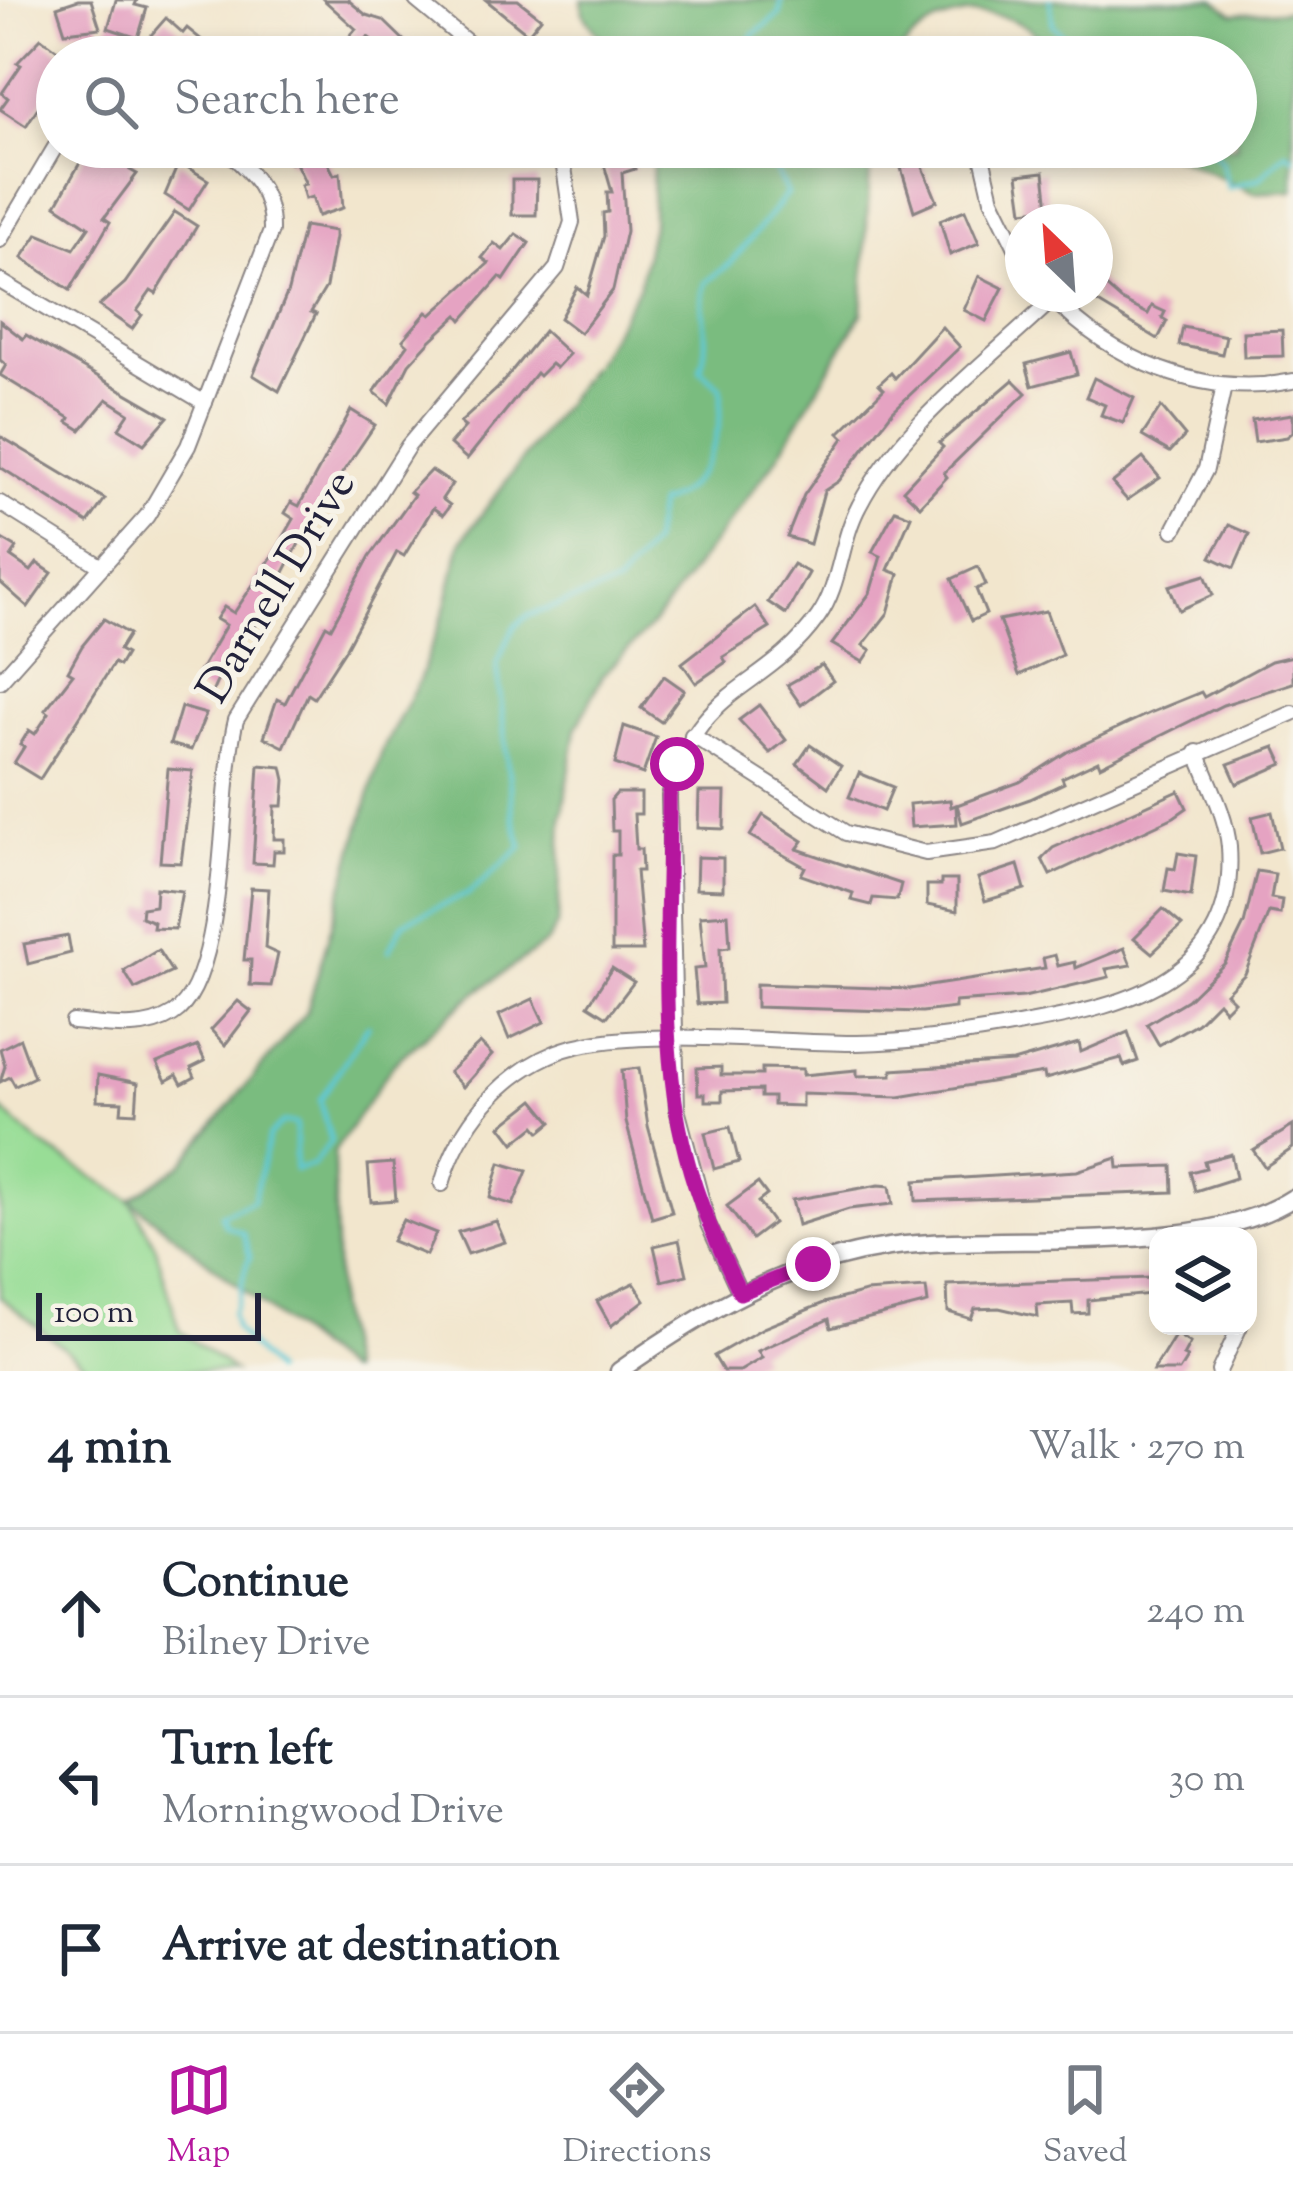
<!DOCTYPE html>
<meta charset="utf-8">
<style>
:root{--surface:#fff;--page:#f2f2f3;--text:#1f2937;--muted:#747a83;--line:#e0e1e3;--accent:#b5179e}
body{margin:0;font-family:"Sorts Mill Goudy",serif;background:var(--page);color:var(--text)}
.controls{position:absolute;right:36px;bottom:36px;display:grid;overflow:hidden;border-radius:24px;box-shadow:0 6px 18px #0003}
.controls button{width:108px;height:108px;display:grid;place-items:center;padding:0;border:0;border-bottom:3px solid var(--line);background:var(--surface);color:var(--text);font:60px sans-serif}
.compass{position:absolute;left:1005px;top:204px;width:108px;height:108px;border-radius:50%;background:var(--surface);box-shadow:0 6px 18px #0003;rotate:335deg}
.scale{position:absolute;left:36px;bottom:30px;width:225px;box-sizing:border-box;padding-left:12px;border:6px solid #22223b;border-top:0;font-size:33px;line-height:42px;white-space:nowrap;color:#22223b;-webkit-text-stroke:9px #f7f3e8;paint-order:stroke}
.stop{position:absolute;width:36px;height:36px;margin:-27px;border:9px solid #b5179e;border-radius:50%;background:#fff}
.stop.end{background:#b5179e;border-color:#fff;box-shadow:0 3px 12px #0008}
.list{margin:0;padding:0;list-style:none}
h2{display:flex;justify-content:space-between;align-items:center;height:156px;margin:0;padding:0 48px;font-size:51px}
h2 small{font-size:39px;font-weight:400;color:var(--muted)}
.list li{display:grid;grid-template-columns:78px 1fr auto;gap:36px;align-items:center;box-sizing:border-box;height:168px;padding:0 48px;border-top:3px solid var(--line)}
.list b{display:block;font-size:45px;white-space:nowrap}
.list p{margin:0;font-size:39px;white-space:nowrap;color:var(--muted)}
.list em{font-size:39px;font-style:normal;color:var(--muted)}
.icon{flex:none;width:66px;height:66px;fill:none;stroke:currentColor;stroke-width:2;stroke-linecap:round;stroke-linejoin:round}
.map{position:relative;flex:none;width:1293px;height:1371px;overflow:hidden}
.search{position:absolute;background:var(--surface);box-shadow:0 6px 18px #0003;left:36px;right:36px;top:36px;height:132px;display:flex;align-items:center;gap:30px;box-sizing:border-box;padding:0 42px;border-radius:66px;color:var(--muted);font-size:45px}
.sheet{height:660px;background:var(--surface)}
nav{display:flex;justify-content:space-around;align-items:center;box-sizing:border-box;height:168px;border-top:3px solid var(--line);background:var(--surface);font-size:33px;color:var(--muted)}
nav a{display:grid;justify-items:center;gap:6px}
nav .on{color:var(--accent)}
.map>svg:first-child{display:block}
.green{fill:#98dd96;stroke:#5d8068;stroke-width:3}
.forest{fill:#7abc7f;stroke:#4e6f5d;stroke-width:3}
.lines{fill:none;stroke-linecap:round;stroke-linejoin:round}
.stream{stroke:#5ec9d6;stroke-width:4.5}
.building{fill:#e5a3c2}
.minor-casing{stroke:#8a8484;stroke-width:18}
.tertiary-casing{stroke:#8a8484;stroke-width:21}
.minor{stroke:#fff;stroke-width:14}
.tertiary{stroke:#fff;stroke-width:16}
.route{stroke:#b5179e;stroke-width:15}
.labels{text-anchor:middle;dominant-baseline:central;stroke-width:10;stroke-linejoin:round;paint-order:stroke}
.street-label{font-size:45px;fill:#22223b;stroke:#f7f3e8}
</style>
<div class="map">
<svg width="1293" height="1371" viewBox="0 0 1293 1371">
<rect width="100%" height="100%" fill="#f7f3e8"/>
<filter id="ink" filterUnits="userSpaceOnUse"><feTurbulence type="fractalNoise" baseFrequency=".00833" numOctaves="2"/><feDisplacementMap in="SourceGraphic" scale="24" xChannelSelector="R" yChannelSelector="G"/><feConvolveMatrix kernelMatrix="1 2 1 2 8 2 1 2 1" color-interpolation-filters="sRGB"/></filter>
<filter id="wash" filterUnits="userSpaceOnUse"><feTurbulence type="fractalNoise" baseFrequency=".004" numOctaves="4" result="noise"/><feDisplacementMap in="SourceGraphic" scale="48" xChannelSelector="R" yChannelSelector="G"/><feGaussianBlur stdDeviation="2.7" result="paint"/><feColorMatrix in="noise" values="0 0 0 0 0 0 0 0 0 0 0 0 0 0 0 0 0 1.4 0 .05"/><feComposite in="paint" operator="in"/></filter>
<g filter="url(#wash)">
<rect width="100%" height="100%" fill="#f2e6cd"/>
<path class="green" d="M0 1108 39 1143 130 1200 155 1245 180 1331 234 1371H93L0 1297Z"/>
<g class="forest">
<path d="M582 0H1215L1233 14 1293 10V191L1254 193 1155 147H1236V57C1182 57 1122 65 1069 57 1054 55 1039 34 1025 26 977 0 927 16 896 57H614L583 13Z"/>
<path d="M653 147H871L862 313 777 458 652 625 603 675 576 729 562 819 558 924 546 943 471 996 394 1063 334 1152 337 1307 349 1371H345L130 1200 182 1164 307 1011 382 751 419 681 445 609 461 542 597 359 639 286 652 225Z"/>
</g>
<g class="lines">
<g class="stream">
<path d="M1050 0 1053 25 1086 57"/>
<path d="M753 57 752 36 780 14 781 0"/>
<path d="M1207 147 1222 162 1228 188 1260 178 1286 152 1293 157"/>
<path d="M389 950 404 922 468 894 522 847 513 816 497 664 514 627 527 616 617 585 652 543 658 504C706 489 724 433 721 387L700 370C713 332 697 313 705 283L731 263 787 194 764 147"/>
<path d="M273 1371 236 1330 232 1313C245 1295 239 1276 250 1257L243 1233 225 1225 221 1214 253 1201 269 1136 283 1122 296 1124 295 1170 313 1165 331 1141 320 1100 368 1025"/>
</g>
</g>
<g id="blocks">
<g class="building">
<path d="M78 0H91L100 28 65 32 57 7Z"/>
<path d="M116 0H137L135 5 147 8 138 38 108 28Z"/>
<path d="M324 0H348L366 15 383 20 421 57H394L368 37 360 46 349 37 356 29Z"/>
<path d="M486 0H518L541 18 528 34Z"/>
<path d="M166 18 183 33 187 28 223 57H160L144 43Z"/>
<path d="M41 38 63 54 52 68 57 78 26 126 0 109 8 98 2 93 21 65 17 63Z"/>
<path d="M89 147H144L130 170 137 174 104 218 110 222 70 290 22 258 38 234 74 249 89 227 56 205Z"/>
<path d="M282 147H320L334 175 340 173 343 208 318 216 312 197 305 199 301 185 306 184 295 161 290 163Z"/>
<path d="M599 147H629L635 169 622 173 626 231 613 290 580 333 560 318 577 287 587 295 604 236 603 213 608 212 607 192H612Z"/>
<path d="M920 160 937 201 914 211 901 168Z"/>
<path d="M179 162 208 180 189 210 165 195Z"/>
<path d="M1044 172 1048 208 1023 211 1018 175Z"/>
<path d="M512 180H537L536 215H512Z"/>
<path d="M965 210 979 243 950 255 940 220Z"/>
<path d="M175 212 197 226 156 294 151 291 137 311 142 315 132 329 99 306 125 283Z"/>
<path d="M304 226 335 231V237L326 287 311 312 316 314 279 391 253 375 288 291Z"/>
<path d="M516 234 529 243 504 280 500 277 462 320 458 315 430 341 409 364 389 404 374 392 408 345 403 340 427 312 431 315 489 263 482 258 494 243 503 250Z"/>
<path d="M979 276 1003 288 986 321 964 310Z"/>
<path d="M1095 277 1121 300 1148 314 1152 306 1165 312 1162 318 1167 321 1158 339 1095 301Z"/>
<path d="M0 321 23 339 26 335 168 417 144 444 119 428 129 413 107 399 81 430 68 422 70 418 0 375 6 365 0 360Z"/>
<path d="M942 327 960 347 893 411 839 481 824 491 810 544 787 537 804 495 844 438 839 433 884 389 879 384 891 373 895 378Z"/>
<path d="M1183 327 1226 336 1222 354 1179 345Z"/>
<path d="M1282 330 1283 356 1244 357 1243 332Z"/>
<path d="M544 331 569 354 556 368 551 364 539 376 536 373 467 459 450 444 465 427 460 423 498 388Z"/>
<path d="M1071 352 1077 374 1032 386 1026 364Z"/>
<path d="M1094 378 1134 398 1123 423 1101 415 1105 405 1086 397Z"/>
<path d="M1013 380 1026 393 944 473 947 477 920 506 903 490 943 447 939 443Z"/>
<path d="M1161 407 1185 436 1170 452 1142 436Z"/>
<path d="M351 410 375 425 319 507 323 510 308 537 304 534 257 624 241 642 236 639 211 695 192 684 226 625 216 619 224 607 234 613 275 552 294 519 285 513 291 502 299 506Z"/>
<path d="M1293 414V432L1287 437 1255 442 1252 420Z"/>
<path d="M0 436 105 499 88 523 0 467Z"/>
<path d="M1143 458 1160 478 1127 500 1112 483Z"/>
<path d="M431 470 452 484 442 499 450 505 443 515 433 508 404 556 397 552 345 650 314 698 308 694 284 747 264 737 277 699 285 703 326 625 331 628 370 556 414 495 410 492Z"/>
<path d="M895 510 911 516 888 570 899 574 888 613 863 645 871 650 863 662 832 644 870 593 881 556 872 552Z"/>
<path d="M1229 525 1249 534 1234 568 1211 557Z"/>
<path d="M0 538 17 548 11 557 31 571 37 563 52 573 28 607 0 582Z"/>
<path d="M793 564 809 573 786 614 768 602Z"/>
<path d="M978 567 986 585 976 589 986 614 971 621 952 579Z"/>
<path d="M1205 575 1213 595 1179 610 1169 586Z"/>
<path d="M755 607 770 628 723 657 726 662 696 683 682 663Z"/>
<path d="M1046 611 1062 655 1019 675 999 620Z"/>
<path d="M104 619 129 634 119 650 126 654 119 666 114 663 40 779 14 763 24 747 20 745 29 730 35 734 49 713 45 710 73 674 68 671 82 646Z"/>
<path d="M1293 656V683L1223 705 1100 766 1098 761 1062 778 1064 783 1030 799 962 823 957 805 1020 782 1067 752 1152 712 1201 692 1204 697 1271 661Z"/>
<path d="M822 665 833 681 801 705 787 685Z"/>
<path d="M664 676 684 690 661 722 641 708Z"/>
<path d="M759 705 786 740 770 753 739 720Z"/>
<path d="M181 707 206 714 191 750 170 744Z"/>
<path d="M624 726 656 737 643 774 615 764Z"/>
<path d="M810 745 841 766 828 787 797 764Z"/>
<path d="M1275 747 1283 764 1237 784 1228 764Z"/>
<path d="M259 765 282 767 285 780 283 806H275L274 839H284V851H274L273 864 253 863Z"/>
<path d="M168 769 193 771 181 863 160 862Z"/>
<path d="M859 773 893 787 883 811 849 797Z"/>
<path d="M1179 791 1187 808 1174 817 1050 875 1042 859 1053 848Z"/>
<path d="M699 792H725L724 829 698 828Z"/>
<path d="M617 793H641V814H634L636 849H641L642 871H636L643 951H612V855H618V831H612L611 800Z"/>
<path d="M950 800 951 807 956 805 957 824 911 827 909 804Z"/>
<path d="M1272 812 1280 848 1260 853 1252 817Z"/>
<path d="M763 815 803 841 797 849 901 884 897 900 873 898 871 905 851 900 853 893 801 875 805 867 750 836Z"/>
<path d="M1178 853 1196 856 1191 896 1164 891 1168 868 1175 869Z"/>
<path d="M697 857 723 858V890L696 889Z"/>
<path d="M1018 865 1025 889 985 901 978 878Z"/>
<path d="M1257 871 1275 874 1271 898 1282 900 1280 914 1269 912 1245 974 1226 993 1234 1001 1225 1010 1218 1002 1197 1023 1159 1045 1147 1024 1187 1000 1225 963 1244 924Z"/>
<path d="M941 880H957V911L927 905V885H941Z"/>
<path d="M156 888 182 891 175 929 153 928 154 922 141 917 142 908 155 906Z"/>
<path d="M251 888 269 889 265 948 278 954 271 986 250 985 251 960H244Z"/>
<path d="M1163 909 1182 925 1152 953 1134 938Z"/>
<path d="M728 914 730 947 720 948 722 1003 697 1004 694 969 705 968 700 916Z"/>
<path d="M68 936 71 953 28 964 24 944Z"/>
<path d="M1124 948 1131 965 1106 969 1109 977 1024 997 955 1002V1008L922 1012 756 1007V984L910 989 1045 968 1043 958 1055 955 1058 966 1075 962 1076 968Z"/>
<path d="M158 950 172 972 135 989 124 971Z"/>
<path d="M612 968 634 982 607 1017 588 1005Z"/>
<path d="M533 999 544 1022 509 1039 499 1015Z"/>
<path d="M238 1001 251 1011 225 1045 211 1030Z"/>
<path d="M1128 1032 1138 1061 1124 1066 1121 1058 1045 1079 1044 1073 899 1097 802 1094V1106L773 1105V1097H761V1090L722 1091V1101H705V1094H698L697 1068 721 1067V1075H762V1068L803 1069V1075L857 1070V1076L892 1075V1070L1013 1062 1079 1043 1081 1052Z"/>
<path d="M20 1039 34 1077 15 1086 10 1077 0 1082 5 1066 0 1049Z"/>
<path d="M480 1043 492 1055 463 1087 449 1072Z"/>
<path d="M198 1046 205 1061 191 1068 195 1077 182 1084 177 1075 166 1081 157 1063Z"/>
<path d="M639 1068 648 1126 672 1212 652 1218 626 1122 622 1070Z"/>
<path d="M98 1075 138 1083 136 1113 121 1112 122 1102 97 1101Z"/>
<path d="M534 1100 552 1122 540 1132 535 1126 514 1143 501 1126Z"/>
<path d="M1293 1126V1148L1265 1167 1253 1150Z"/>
<path d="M730 1127 739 1162 714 1169 705 1133Z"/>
<path d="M1231 1154 1236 1178 1195 1191 1190 1172 1206 1168 1204 1161Z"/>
<path d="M1117 1158 1118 1168 1172 1166 1173 1192 916 1201 915 1181 1077 1171Z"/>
<path d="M393 1163 396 1200 371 1202 368 1165Z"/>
<path d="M500 1163 527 1171 513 1205 490 1198Z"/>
<path d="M758 1183 767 1195 758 1202 773 1223 752 1239 727 1206Z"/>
<path d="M879 1185 890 1186 893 1204 849 1209 798 1225 792 1200Z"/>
<path d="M403 1220 436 1233 426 1255 392 1241Z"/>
<path d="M496 1221 505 1242 468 1254 458 1232Z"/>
<path d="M679 1240 687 1275 662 1281 654 1246Z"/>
<path d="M1151 1278 1152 1294 1088 1300V1313L1073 1314 1072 1303 1037 1305 1038 1317 999 1308 975 1309 971 1319 948 1312 947 1285Z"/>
<path d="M634 1283 645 1300 611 1326 597 1301Z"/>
<path d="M926 1288 928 1303 831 1328 829 1319 758 1351 762 1358 740 1371H723L714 1356 763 1328 824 1303 865 1292Z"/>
<path d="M1176 1334 1190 1343 1183 1356 1187 1358 1179 1371H1153Z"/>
</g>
</g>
</g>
<g filter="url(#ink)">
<use href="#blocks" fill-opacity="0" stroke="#8a8484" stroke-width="3"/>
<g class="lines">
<g class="minor-casing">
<g id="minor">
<path d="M416 0 485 57"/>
<path d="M981 152 992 199 1023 262"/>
<path d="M0 240 57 144"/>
<path d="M0 281 205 403"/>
<path d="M1049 295C1113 361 1201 399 1293 381"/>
<path d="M0 503 102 567"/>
<path d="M1174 530 1206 469 1224 386"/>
<path d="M0 681 147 516 188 446 271 231C272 191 251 172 223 147"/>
<path d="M692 735 846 833 926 853 996 843 1293 713"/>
<path d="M73 1022C106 1025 143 1033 173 1014 229 979 218 788 236 720L408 446 557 268 572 222 561 147"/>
<path d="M442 1184C459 1125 500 1075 557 1052 623 1025 780 1044 857 1043 914 1042 972 1034 1028 1023 1129 1005 1238 977 1229 847 1226 814 1209 783 1197 752"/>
<path d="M740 1293 708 1224 677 1109 669 796C698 682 762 695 818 617 841 585 840 541 859 506 901 424 988 362 1053 299"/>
<path d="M1219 1371 1240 1326"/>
</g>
</g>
<g class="tertiary-casing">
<path id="tertiary" d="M619 1371C703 1312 785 1262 889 1247 1004 1231 1199 1259 1293 1198"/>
</g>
<use href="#minor" class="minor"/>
<use href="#tertiary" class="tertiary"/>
</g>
</g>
<g class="lines" filter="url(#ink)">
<path class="route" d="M677 764 669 796C670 913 656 1042 686 1155 698 1203 719 1248 740 1293L813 1264"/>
</g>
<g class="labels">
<g class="street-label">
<text transform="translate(279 588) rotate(-59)">Darnell Drive</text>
</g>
</g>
</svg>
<div class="controls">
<button><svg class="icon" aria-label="layers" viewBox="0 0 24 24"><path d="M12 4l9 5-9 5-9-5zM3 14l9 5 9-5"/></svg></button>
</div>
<svg class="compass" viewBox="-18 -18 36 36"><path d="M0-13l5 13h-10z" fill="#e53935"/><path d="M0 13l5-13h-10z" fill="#747a83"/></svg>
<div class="scale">100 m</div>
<div class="stop" style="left:677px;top:764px"></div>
<div class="stop end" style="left:813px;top:1264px"></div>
<div class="search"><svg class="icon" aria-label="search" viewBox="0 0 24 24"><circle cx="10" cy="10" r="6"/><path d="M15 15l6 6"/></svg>Search here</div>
</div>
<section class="sheet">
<h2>4 min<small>Walk · 270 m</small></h2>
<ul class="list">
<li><svg class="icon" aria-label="ahead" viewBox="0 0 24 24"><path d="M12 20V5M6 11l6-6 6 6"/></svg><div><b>Continue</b><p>Bilney Drive</p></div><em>240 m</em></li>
<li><svg class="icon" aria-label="left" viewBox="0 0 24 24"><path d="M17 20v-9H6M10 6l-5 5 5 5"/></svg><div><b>Turn left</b><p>Morningwood Drive</p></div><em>30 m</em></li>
<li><svg class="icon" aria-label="arrive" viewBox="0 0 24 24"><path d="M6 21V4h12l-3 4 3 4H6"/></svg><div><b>Arrive at destination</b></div></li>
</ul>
</section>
<nav>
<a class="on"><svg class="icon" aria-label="map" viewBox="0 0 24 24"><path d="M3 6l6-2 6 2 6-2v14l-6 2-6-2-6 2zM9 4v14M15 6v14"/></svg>Map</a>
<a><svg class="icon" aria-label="directions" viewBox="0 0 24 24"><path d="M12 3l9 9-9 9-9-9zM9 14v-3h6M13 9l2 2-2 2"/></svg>Directions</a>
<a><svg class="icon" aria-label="saved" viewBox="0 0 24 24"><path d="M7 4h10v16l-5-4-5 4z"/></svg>Saved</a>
</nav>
